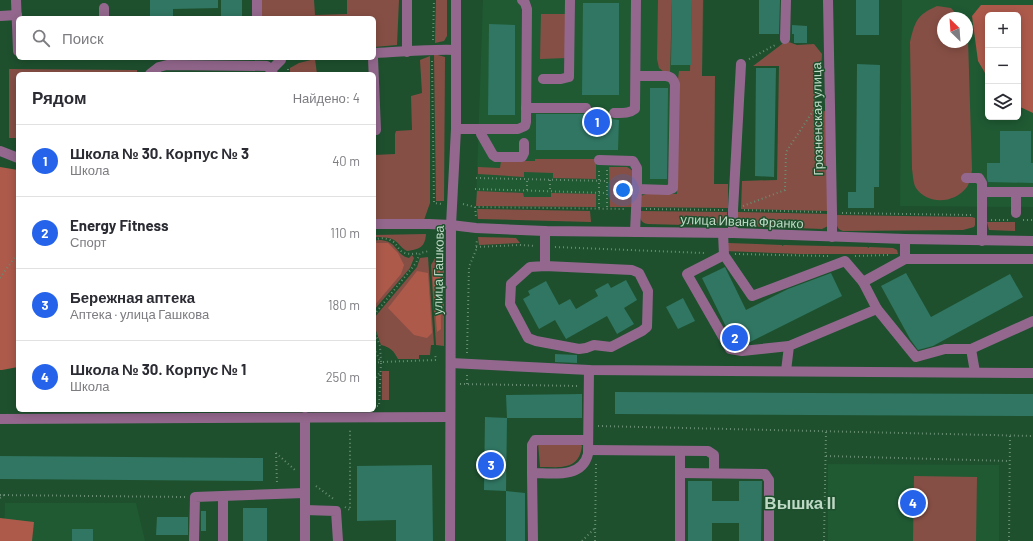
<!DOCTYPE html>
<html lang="ru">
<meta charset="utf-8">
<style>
:root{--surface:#fff;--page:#f2f2f3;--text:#2b2b33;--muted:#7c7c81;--line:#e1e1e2;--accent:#2563eb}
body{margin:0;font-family:Barlow,sans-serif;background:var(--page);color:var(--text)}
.controls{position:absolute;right:12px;top:12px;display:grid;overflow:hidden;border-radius:6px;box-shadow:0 2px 10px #0003}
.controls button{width:36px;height:36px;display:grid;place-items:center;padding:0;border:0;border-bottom:1px solid var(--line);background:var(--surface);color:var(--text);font:20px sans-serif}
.compass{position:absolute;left:937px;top:12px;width:36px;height:36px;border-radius:50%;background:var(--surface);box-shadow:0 2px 10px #0003;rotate:335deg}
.you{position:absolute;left:623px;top:190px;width:14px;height:14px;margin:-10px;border:3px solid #fff;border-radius:50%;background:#1a73e8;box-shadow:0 0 0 6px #1a73e833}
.badge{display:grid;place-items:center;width:26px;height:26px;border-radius:50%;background:var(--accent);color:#fff;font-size:13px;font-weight:700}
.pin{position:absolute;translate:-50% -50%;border:2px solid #fff;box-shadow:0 1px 4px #0006}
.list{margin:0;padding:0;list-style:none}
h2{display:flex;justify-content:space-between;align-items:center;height:52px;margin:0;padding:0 16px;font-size:17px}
h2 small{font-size:13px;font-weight:400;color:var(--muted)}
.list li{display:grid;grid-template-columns:26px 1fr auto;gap:12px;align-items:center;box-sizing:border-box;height:72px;padding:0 16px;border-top:1px solid var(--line)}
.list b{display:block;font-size:15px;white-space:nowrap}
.list p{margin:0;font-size:13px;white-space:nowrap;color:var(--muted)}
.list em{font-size:13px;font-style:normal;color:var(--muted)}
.icon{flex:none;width:22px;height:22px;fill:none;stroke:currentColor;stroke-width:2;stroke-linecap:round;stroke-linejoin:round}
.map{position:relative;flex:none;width:1033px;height:541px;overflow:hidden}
.search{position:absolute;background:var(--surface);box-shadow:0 2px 10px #0003;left:16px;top:16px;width:360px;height:44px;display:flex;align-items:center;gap:10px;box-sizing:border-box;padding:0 14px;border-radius:6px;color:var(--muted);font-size:15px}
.panel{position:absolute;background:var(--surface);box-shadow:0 2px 10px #0003;left:16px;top:72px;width:360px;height:340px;border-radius:6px}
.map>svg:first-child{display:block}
.built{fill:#1f5a33;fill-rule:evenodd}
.green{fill:#864f45}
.forest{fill:#ad5a4b}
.building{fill:#307662}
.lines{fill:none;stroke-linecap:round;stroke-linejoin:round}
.path{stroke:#678e72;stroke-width:2;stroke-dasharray:1 3;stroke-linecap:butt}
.minor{stroke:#94688e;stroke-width:10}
.labels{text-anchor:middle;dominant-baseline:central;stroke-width:3;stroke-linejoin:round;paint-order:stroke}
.street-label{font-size:13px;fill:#bfd9c5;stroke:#1e502e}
.district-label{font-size:17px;font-weight:bold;fill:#bfd9c5;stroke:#1e502e}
</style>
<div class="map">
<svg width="1033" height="541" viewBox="0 0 1033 541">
<rect width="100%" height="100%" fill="#1e502e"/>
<g class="built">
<path d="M483 0H704L702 76H715L714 208 476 206Z"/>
<path d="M902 0H1033V207L900 206ZM988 15H1018V117H988ZM943 18H967V42H943Z"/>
<path d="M828 464 999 465V541H828Z"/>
<path d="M5 503H136L145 541H4Z"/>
</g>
<g class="green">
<path d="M261 0H314L315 15 347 14V0H399L397 45 374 47V18H260Z"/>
<path d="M436 0H447V36L444 41 435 43Z"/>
<path d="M658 0H672L670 72H664L659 68 657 59Z"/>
<path d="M692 0H703L702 76H715L714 184H728V208L638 207 641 196C652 191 665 194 677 194L678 79 679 71H690Z"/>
<path d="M937 6 951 8 960 18H943V42H967V35L968 39 972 170C971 175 970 183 967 187 954 204 928 205 916 188 913 183 913 175 912 169L910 42C915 21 917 15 937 6Z"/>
<path d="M541 14H567V58L540 59Z"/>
<path d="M786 41 797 45 814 44 822 54C821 72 819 90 813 107L827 112 830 211 741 209 742 181 777 180 779 66H753Z"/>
<path d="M434 54 445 57 444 201H436Z"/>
<path d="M430 56V203L424 220H374V155L395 154V134L396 131 412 130 411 96 422 93 420 60Z"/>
<path d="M315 59 317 74H290V68L299 63Z"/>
<path d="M9 69 137 70V74H18V138H9Z"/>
<path d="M535 159H596V179L553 178V173L524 172V177L478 174V167L500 168 501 161H535Z"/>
<path d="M609 167H627L633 171 632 207H610Z"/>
<path d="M477 191 523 193 524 197H551V193L596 194V207L476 206Z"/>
<path d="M477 209 590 211 591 222 478 219Z"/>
<path d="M639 211 727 212C727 218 728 223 721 226L648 224C640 223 640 218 639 211Z"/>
<path d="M737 212 830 214 828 226 822 229 741 226 737 223Z"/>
<path d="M836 215 972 217 975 218V225L974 227 963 230 843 231C835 229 837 222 836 215Z"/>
<path d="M987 222H1015V231L989 230Z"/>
<path d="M426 234C425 248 419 249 407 251 401 248 399 243 394 240 389 237 380 237 374 237V235Z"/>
<path d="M478 237 516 238 520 243 479 245Z"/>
<path d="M378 240C398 240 395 255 409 258L412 255 414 258 410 268 374 310V241Z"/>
<path d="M728 243 782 245V246L784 245 867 247 869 248V247L893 248 897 250 898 254H800L724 251Z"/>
<path d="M438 253 444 255V346L436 345 431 265Z"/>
<path d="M428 257 434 345H431L430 355H419V359H398C394 351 390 347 381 345L374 325V318L417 267 420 258Z"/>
<rect x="382" y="371" width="7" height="29"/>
<path d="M578 441 582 446C579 471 559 467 540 467L538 442Z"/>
<path d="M914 476 977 477 976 541H913Z"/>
</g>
<g class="forest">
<path d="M981 5H1033V113L1018 106V15H988V78L978 61 972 16Z"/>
<path d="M0 167 18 170V367L2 370H0Z"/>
<path d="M374 243H388L398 253 404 265 401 274 374 306Z"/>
<path d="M432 269 440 270 441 329 437 332Z"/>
<path d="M417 271 428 273 432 333 427 338 414 335 388 308Z"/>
<path d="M0 518 34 522 32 541H0Z"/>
</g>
<g class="building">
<path d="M150 0H218V8L173 9V18H150Z"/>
<rect x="221" y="0" width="21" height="18"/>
<path d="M672 0H692L691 65H671Z"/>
<path d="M759 0H780L779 34H759Z"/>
<rect x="856" y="0" width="23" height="35"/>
<path d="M583 3H619V95H582Z"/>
<path d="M489 24 515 25V115H488Z"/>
<path d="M792 25 807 26V43H794V34H792Z"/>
<path d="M857 64 880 65 879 187H874V208H848V192H856Z"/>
<path d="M756 68H776L774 177 755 176Z"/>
<path d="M650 88H668L667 179H650Z"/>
<path d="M536 114H608L611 119 619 120 618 150H536Z"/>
<path d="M1000 131H1031V163H1033V183L988 182 987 178V163H1000Z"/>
<path d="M725 267 746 310 788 289 831 273 842 296 746 344 734 343 702 278Z"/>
<path d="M906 273 931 317 1010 274 1023 297 933 346 918 350 910 339 881 286Z"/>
<path d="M626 280 637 300 624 308 634 324 617 334 607 316 566 339 555 320 539 329 523 299 530 295 528 291 546 281 559 305 570 299 576 309 598 296 595 290 608 283 611 288Z"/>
<path d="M683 298 695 321 678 329 666 307Z"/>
<path d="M555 354 577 355V363L555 362Z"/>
<path d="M615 392 1033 394V416L615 414Z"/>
<path d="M582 394V418H507L506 395Z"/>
<path d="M485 417 507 418 506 491 484 490Z"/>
<path d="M0 456 263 458V481L0 479Z"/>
<path d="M432 465 433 541H396V520L357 521V466Z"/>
<path d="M688 481H712V501H739V481H762L761 541H739V523H712V541H688Z"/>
<path d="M506 491 525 493V541H506Z"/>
<rect x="243" y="508" width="24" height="33"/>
<rect x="201" y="511" width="5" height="20"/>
<path d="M157 517H188V535H156Z"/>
<rect x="72" y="529" width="21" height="12"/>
</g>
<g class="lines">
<g class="path">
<path d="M433 40 434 0"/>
<path d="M749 59 777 44"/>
<path d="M432 61 434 203 442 204"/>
<path d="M288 74V67"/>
<path d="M607 170V209"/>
<path d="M476 178 607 181"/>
<path d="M550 180V191"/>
<path d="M475 189 607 193"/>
<path d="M527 190V179"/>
<path d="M463 204 475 207 626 209"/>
<path d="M743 206 785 190 786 152 819 102"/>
<path d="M475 207 476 217"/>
<path d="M599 208V170"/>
<path d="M646 209 724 210"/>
<path d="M744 210 821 212"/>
<path d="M842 213 971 215"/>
<path d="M991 220H1009"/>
<path d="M1023 220H1033"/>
<path d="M374 240C381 237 389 238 395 243 397 246 399 249 401 251 407 255 413 254 420 253"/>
<path d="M476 247 519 245 535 246"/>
<path d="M555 247 704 253"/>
<path d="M735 254 828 256"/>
<path d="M855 256 888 255"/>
<path d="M0 278 18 253"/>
<path d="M374 315 416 263 420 253 429 251"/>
<path d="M374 330 380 346 381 362"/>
<path d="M374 348 380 361"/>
<path d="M467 353 469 267 476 250 477 239"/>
<path d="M374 363 381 362"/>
<path d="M374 381 380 372"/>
<path d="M460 384 579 386"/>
<path d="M467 384V374"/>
<path d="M377 406H379L381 362 436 360 435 354"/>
<path d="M598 426 1033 436"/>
<path d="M276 453 295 470"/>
<path d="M276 453 277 484"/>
<path d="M826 456 1009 461"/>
<path d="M316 486 335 500"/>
<path d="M0 495 185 497"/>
<path d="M0 498 4 495"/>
<path d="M345 507 350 510V428"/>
<path d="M582 541 595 528"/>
<path d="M595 541 596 464"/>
<path d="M824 541 826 431"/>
<path d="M1009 541 1010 435"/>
</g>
<g class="minor">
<path d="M16 0 18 51"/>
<path d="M257 0V18"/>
<path d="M828 0 832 213V237"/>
<path d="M104 8V18"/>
<path d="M0 16 17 15"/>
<path d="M785 39 786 0"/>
<path d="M407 52V0"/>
<path d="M374 53C401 52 428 49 456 50"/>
<path d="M373 58 376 130"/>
<path d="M271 70 281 60V58"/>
<path d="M150 74 159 67 167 65 267 66 271 70 273 74"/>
<path d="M543 79H561L569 77 570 0"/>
<path d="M526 108H586"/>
<path d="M614 113C621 113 629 114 635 109L636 0"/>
<path d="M456 129H518L525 126 526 122 527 9 525 3 522 0"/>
<path d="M480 129 481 134 493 155 496 157H522L524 153V143"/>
<path d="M0 151 18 158"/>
<path d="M599 160 633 161 637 168V189L668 190 673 188 675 84C673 79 672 77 666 76H636"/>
<path d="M966 178H979L982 183V192"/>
<path d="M1016 213V192"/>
<path d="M374 224H429L451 225 476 228 545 231 733 233 905 239 1033 241"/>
<path d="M635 232 637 189"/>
<path d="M723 233 724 255"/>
<path d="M733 233V210L741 64"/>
<path d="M982 241V192H1033"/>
<path d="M905 259H1033"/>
<path d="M545 266 530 267 511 284 510 304 528 338 536 341 579 349 586 348 594 345 611 347 642 331 647 327 648 291 639 273 632 270 545 266V231"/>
<path d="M863 282 905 259V239"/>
<path d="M789 346 742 351 730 349 687 274 724 255 752 296 845 261 863 282 877 309 916 357 945 349H971"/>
<path d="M451 363 589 370 1033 373"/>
<path d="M786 371 789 346 877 309"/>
<path d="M975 372 971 349 1033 321"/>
<path d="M0 419 450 417"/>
<path d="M588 450 708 451 714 455V473"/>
<path d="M532 473V445L535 440H588"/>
<path d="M680 473 765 474 769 480V541"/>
<path d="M305 510 336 511 338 541"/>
<path d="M194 541 195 497 304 493"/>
<path d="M223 541V497"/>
<path d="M305 541V417"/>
<path d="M450 541 451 225 456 129V0"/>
<path d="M533 541 532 473C552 473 582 479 588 454L589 370"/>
<path d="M680 541V451"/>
</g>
</g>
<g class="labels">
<g class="street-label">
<text transform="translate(817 119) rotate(-91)">Грозненская улица</text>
<text transform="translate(742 221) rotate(2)">улица Ивана Франко</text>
<text transform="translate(438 270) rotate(-89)">улица Гашкова</text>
</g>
<g class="district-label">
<text x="800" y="502">Вышка II</text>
</g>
</g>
</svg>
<div class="controls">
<button>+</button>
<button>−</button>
<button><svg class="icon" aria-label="layers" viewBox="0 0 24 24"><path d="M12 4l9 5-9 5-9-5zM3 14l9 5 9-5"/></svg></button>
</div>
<svg class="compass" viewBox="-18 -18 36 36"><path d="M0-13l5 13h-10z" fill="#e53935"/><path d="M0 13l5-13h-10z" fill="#7c7c81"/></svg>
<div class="you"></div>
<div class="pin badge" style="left:597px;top:122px">1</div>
<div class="pin badge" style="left:735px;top:338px">2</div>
<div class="pin badge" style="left:491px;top:465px">3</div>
<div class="pin badge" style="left:913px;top:503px">4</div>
<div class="search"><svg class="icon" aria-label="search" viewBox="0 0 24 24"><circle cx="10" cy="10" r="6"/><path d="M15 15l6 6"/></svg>Поиск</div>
<section class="panel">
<h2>Рядом<small>Найдено: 4</small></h2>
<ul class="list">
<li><span class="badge">1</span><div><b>Школа № 30. Корпус № 3</b><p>Школа</p></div><em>40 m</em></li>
<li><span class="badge">2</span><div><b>Energy Fitness</b><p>Спорт</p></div><em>110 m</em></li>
<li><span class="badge">3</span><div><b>Бережная аптека</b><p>Аптека · улица Гашкова</p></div><em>180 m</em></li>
<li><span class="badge">4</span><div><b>Школа № 30. Корпус № 1</b><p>Школа</p></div><em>250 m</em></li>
</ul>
</section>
</div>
